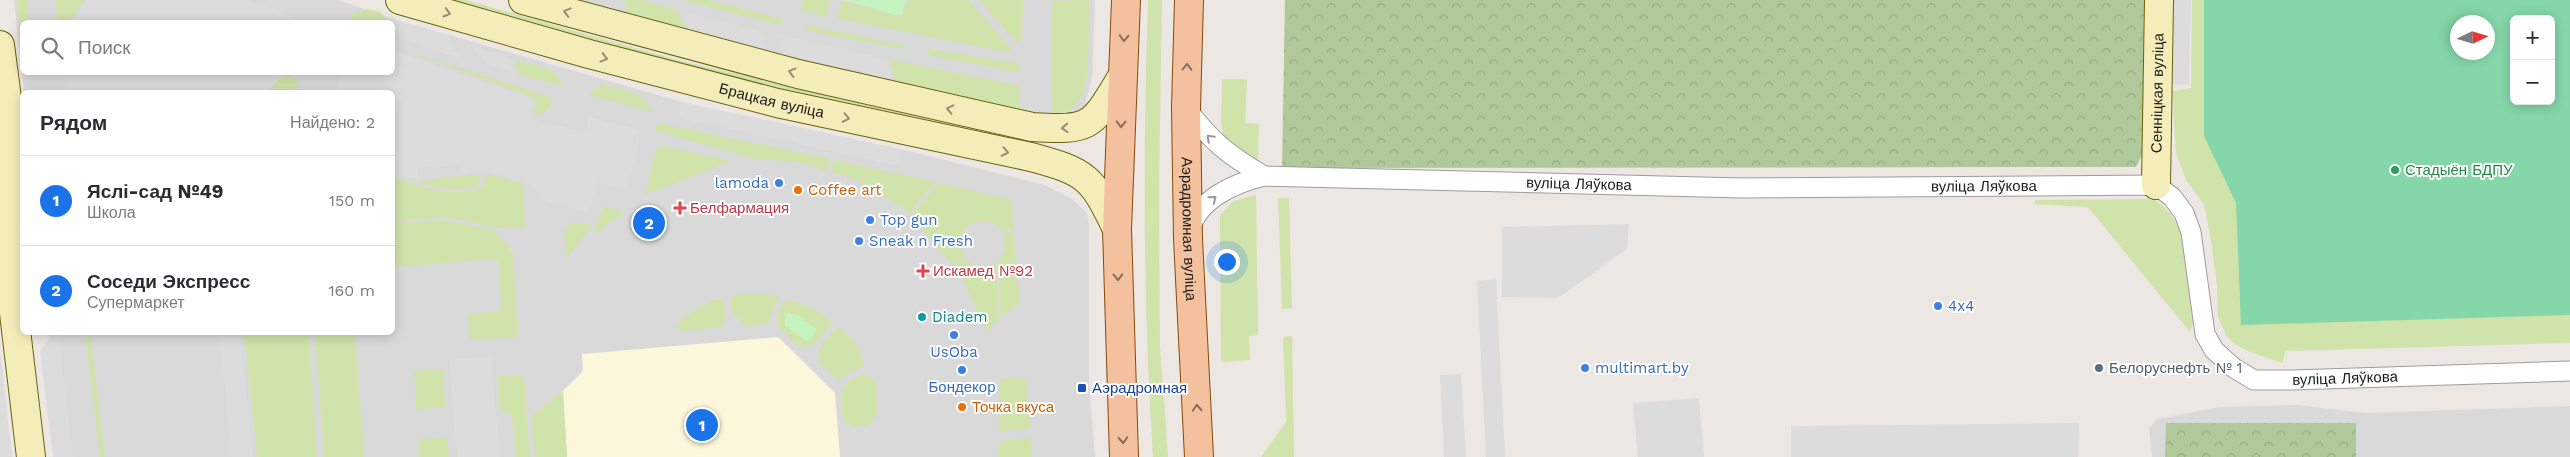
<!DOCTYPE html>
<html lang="ru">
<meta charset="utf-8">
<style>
:root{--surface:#fff;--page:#f7f7f7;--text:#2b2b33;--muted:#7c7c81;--line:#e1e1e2;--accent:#1a73e8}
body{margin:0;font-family:"Work Sans",sans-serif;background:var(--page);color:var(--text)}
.controls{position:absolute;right:15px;top:15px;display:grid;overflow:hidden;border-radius:8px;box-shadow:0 2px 12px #0003}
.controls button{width:45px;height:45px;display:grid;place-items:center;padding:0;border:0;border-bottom:1px solid var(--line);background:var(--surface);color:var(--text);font:25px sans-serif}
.compass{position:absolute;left:2450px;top:15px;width:45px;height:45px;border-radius:50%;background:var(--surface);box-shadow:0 2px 12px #0003;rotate:86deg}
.you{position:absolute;left:1226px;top:261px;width:18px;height:18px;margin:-12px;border:4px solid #fff;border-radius:50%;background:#1a73e8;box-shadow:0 0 0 8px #1a73e833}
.badge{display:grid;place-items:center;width:32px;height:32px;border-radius:50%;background:var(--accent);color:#fff;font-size:16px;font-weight:700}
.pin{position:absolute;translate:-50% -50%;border:2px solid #fff;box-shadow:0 1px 5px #0006}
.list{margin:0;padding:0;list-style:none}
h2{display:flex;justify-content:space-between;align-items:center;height:65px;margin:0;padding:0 20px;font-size:21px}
h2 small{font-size:16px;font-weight:400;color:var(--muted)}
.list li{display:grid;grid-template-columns:32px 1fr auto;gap:15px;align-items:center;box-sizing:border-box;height:90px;padding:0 20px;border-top:1px solid var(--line)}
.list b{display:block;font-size:19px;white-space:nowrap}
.list p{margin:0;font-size:16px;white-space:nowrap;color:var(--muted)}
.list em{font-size:16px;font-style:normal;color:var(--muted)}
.icon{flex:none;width:28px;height:28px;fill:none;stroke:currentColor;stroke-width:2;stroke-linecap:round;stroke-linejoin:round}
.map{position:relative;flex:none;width:2570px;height:457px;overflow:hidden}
.search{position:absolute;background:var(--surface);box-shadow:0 2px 12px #0003;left:20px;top:20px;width:375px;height:55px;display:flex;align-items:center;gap:12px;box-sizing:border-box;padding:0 18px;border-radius:8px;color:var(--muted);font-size:19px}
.panel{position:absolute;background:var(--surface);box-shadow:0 2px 12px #0003;left:20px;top:90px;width:375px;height:245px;border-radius:8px}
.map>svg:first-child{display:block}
.residential{fill:#dad9d9}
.education{fill:#fcf7db}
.grass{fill:#d0e3ab}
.forest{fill:url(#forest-crowns)}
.park{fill:#c6f4c1}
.pitch{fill:#85d6a9;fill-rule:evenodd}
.parking{fill:#dcdcdc}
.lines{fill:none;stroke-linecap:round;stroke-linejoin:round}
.street-casing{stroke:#9d9d9d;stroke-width:21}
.secondary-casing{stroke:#69630d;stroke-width:30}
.primary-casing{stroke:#884a0b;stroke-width:30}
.street{stroke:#fff;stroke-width:19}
.secondary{stroke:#f4edb9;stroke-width:28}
.primary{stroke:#f4c19f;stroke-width:28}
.oneway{stroke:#938f72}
.oneway2{stroke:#886e5e}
.oneway3{stroke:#999}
.leisure-dot{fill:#2e9e5b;stroke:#fff;stroke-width:2}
.shop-dot{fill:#3f7fe0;stroke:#fff;stroke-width:2}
.food-dot{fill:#e8710a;stroke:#fff;stroke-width:2}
.health-dot{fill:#e0444e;stroke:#fff;stroke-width:2}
.culture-dot{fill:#0f9aa8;stroke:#fff;stroke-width:2}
.service-dot{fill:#5c6f8a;stroke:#fff;stroke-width:2}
.transit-dot{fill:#1a4fb4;stroke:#fff;stroke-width:2}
.labels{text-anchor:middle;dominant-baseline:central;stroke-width:4;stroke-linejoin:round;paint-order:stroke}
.street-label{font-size:15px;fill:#1c1c1c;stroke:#fff}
.leisure-label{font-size:15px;fill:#27864d;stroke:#fff;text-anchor:start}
.shop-label{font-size:15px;fill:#366cbe;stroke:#fff;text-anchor:start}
.food-label{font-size:15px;fill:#c56008;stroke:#fff;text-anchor:start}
.health-label{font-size:15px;fill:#be3a42;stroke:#fff;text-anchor:start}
.culture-label{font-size:15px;fill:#0d838f;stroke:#fff;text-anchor:start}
.service-label{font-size:15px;fill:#4e5e75;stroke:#fff;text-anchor:start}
.transit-label{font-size:15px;fill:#164399;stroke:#fff;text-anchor:start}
</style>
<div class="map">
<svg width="2570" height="457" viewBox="0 0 2570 457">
<defs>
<pattern id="forest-crowns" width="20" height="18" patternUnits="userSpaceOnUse" patternTransform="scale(1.25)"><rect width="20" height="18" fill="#afc99a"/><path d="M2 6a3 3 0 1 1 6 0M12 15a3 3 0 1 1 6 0" fill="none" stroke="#96ac84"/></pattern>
</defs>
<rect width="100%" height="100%" fill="#ece7e2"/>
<g class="residential">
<path d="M14 0H338L387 17 391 22H22V72H392L393 25 402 38 459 57 446 34 682 102 680 117 897 165 900 149 1045 185 1072 199 1087 213 1089 226V382L1095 457H62L49 333 392 332V92H24Z"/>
<path d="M574 0H1095L1092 78 1085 105 1062 120 800 63Z"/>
<path d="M2297 405 2365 413 2570 406V457H2152L2149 429 2157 419 2220 407Z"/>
</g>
<path class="education" d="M778 337 835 393 840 457H567L563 391 583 371 582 354Z"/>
<g class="grass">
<path d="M17 0H27L29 22H22V52Z"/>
<path d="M55 0H84L70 22H58Z"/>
<path d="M438 0H466L678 60 990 134 1022 137 1026 139V146L702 76Z"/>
<path d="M624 0H640L677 10 689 34 629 15Z"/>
<path d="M682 0H708L781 19 783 22 780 25Z"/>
<path d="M803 0H830L826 17 800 10Z"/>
<path d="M908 0H968L1012 49 1009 52 991 49 836 18 842 1 901 17Z"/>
<path d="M979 0H1023L1022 38 1018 44Z"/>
<path d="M1089 0C1088 24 1091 76 1082 96 1077 108 1064 115 1051 116L1052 1Z"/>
<path d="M1148 0H1162L1159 189 1160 346 1168 457H1153C1143 305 1143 153 1148 0Z"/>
<path d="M2192 0H2257L2570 302V343L2285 351 2283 363 2252 353 2234 344 2226 335 2218 317 2217 285 2210 234 2204 204 2186 180 2176 153 2172 91 2191 88Z"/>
<path d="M366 9 379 11 388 22H359L350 20 353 14Z"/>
<path d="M806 25 902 45 904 49 808 31 805 27Z"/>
<path d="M393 46 552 98V103L546 112 533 115 537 99Z"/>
<path d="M928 49 1017 63 1022 68 1017 72 929 55 927 53Z"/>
<path d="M889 59 1020 86V114L895 80Z"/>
<path d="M515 60C529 64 561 67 561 86L517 74Z"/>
<path d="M284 74 298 80V92H268Z"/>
<path d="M1222 79H1247L1245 123 1259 124 1258 163 1225 143 1221 124Z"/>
<path d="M602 84 638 94 653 112 589 95Z"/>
<path d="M657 123 830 159 828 171 796 162 755 159 655 131Z"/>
<path d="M662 146 731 161 645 195 654 155 657 149Z"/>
<path d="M834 160 936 182 909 213 867 184 832 172Z"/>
<path d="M481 174 480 183C458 195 438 188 416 181Z"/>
<path d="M487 174 522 183 526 227 498 228 447 217 393 222V177C422 186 453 201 483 186Z"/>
<path d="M939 183 1012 200 1013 227 1002 232C995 220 981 219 969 224L959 242 964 257 952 265 911 216Z"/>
<path d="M1256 195 1258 335 1249 336 1250 360 1221 362 1220 216 1233 201Z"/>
<path d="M1278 198H1289L1292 308 1282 309Z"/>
<path d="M2154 199C2195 228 2189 275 2194 321L2190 332 2088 207 2034 204 2035 200Z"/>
<path d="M605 206 625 212 593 235 602 210Z"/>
<path d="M441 220 494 230 506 243 513 255 518 337 470 340 468 314 502 311 498 259 393 267V224Z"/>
<path d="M572 222 592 225 567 259 564 233Z"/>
<path d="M1013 230 1020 303 1001 317 998 262 1005 250 1003 234Z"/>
<path d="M965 258C975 268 984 269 996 262L999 320 986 331 961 275 953 266Z"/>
<path d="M756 293 779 296 768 323 744 326 740 318 733 315 730 298 735 295Z"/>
<path d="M712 300H723L726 316 722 327 683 331 677 327 682 319Z"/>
<path d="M793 300 826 316 833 323 812 346 806 345 802 349 778 327C775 319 778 309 783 302Z"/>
<path d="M836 328C850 329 863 352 864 365L837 380 819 363 820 355 818 350Z"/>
<path d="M85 333H90L105 457H100Z"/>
<path d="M244 333H309L317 457H257Z"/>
<path d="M315 333H355L364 457H324Z"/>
<path d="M1292 336 1294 457H1261L1286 422 1283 337Z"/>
<path d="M443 369 445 407 416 409 414 371Z"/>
<path d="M864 374 874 378C879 392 881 413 869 425 840 432 840 413 841 390L848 381Z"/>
<path d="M498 376H524L530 457H516L512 417 499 408Z"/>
<path d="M1026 377 1030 429 999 431V379Z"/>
<path d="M563 391 567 457H535L531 416Z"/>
<path d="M447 437 449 457H419L418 439Z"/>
<path d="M1031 438 1032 457H998L1000 441Z"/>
</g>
<g class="forest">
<path d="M1285 0H2149L2151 137 2136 167 1282 168Z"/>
<path d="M2166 423H2356V457H2165Z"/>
</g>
<g class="park">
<path d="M845 0H906L901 15H895Z"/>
<path d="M789 313 800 316 816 329 812 338 807 341 785 326V314Z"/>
</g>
<path class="pitch" d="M2204 0H2570V315L2241 325 2236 203 2204 136ZM2514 19H2551V101H2514ZM2458 22H2488V52H2458Z"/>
<g class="parking">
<path d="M86 0H248L295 17 293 22H72Z"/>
<path d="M2169 0H2191L2189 85 2167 84Z"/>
<path d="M683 12 758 30 768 52 692 34Z"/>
<path d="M387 17 446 34 460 57 402 38Z"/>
<path d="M778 34 886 59 891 78 783 55Z"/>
<path d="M472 45 513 59 516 74 486 64Z"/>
<path d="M393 50 532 99 529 119 586 132 589 117 641 130 627 190 597 182 589 212 546 202 533 186 497 174 477 171 463 174 462 165 417 168 418 179 393 175 392 92H336L341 73 392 72Z"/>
<path d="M297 72 298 79 284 73 268 92H66L64 73Z"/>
<path d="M682 102 900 149 897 165 680 118Z"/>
<path d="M1629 224 1627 249 1558 298 1502 297V227Z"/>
<path d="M1496 279 1505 457H1486L1477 281Z"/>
<path d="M54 333H58L73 457H53L40 351Z"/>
<path d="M219 333H240L253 457H232Z"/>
<path d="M0 350 12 457H0Z"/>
<path d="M491 356 500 457H457L449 360Z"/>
<path d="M1461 374 1466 457H1444L1440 375Z"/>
<path d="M1699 398 1704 457H1638L1633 403Z"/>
<path d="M2079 423 2078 457H1791V426Z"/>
</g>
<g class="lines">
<g class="street-casing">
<g id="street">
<path d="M1186 108C1211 141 1228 155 1264 176"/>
<path id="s1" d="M1190 230C1198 199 1235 183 1264 176L1742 188 2156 185 2172 197 2184 213 2191 232 2205 334 2214 350 2234 368 2254 380H2293L2570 371"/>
</g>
</g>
<g class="secondary-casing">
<g id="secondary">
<path id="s2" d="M400 0 589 54 777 103 1031 157C1087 172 1092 177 1117 229"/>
<path d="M523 0 798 74 1032 127C1093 131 1092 126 1123 75"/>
<path d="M0 45 10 121 6 241"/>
<path id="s3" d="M2156 185 2159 0"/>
<path d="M0 220 6 245 31 457"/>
</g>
</g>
<g class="primary-casing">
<g id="primary">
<path id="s4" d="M1189 0 1186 108 1188 239 1199 457"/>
<path d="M1124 457 1117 229 1126 0"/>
</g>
</g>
<use href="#street" class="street"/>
<use href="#secondary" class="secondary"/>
<use href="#primary" class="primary"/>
</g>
<defs><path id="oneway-chevron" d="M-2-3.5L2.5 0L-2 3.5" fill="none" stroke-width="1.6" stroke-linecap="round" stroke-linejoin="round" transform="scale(1.25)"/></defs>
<g class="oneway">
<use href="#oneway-chevron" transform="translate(567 12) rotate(-165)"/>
<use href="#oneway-chevron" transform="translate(447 13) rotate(16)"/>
<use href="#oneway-chevron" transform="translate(604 58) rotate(15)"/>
<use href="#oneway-chevron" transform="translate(792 72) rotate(-165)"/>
<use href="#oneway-chevron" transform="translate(950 109) rotate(-167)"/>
<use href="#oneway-chevron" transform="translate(846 118) rotate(12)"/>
<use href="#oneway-chevron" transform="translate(1065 128) rotate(178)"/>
<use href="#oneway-chevron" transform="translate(1005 152) rotate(12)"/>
</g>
<g class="oneway2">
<use href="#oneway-chevron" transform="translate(1124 38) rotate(93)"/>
<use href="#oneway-chevron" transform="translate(1187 67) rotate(-89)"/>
<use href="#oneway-chevron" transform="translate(1121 124) rotate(92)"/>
<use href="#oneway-chevron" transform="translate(1118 277) rotate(89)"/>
<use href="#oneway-chevron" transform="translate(1197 408) rotate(-93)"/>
<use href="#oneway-chevron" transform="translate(1123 440) rotate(87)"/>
</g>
<g class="oneway3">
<use href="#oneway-chevron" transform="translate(1210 138) rotate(-135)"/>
<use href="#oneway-chevron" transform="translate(1213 199) rotate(-39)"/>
</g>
<circle class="leisure-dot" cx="2395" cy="170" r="5"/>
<g class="shop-dot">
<circle cx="779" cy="183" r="5"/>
<circle cx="870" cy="220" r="5"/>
<circle cx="859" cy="241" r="5"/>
<circle cx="1938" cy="306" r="5"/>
<circle cx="954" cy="335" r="5"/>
<circle cx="1585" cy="368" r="5"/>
<circle cx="962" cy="370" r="5"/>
</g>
<g class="food-dot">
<circle cx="798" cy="190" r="5"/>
<circle cx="962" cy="407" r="5"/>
</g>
<g class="health-dot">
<path d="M677.5 200.5h5v5h5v5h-5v5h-5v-5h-5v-5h5z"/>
<path d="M920.5 263.5h5v5h5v5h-5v5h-5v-5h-5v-5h5z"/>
</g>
<circle class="culture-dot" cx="922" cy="317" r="5"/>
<circle class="service-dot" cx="2099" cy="368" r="5"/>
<rect class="transit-dot" x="1077" y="383" width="10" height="10" rx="2.5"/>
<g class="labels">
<g class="street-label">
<text stroke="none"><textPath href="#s3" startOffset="92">Сенніцкая вуліца</textPath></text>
<text stroke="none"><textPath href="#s2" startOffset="385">Брацкая вуліца</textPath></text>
<text stroke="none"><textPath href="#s1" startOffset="411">вуліца Ляўкова</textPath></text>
<text stroke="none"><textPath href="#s1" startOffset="816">вуліца Ляўкова</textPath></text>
<text stroke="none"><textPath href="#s4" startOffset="229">Аэрадромная вуліца</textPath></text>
<text stroke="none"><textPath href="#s1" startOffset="1311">вуліца Ляўкова</textPath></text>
</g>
<g class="leisure-label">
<text x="2405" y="170">Стадыён БДПУ</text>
</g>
<g class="shop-label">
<text x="769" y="183" text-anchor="end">lamoda</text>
<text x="880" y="220">Top gun</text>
<text x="869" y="241">Sneak n Fresh</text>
<text x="1948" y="306">4x4</text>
<text x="954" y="352" text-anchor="middle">UsOba</text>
<text x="1595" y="368">multimart.by</text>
<text x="962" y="387" text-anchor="middle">Бондекор</text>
</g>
<g class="food-label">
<text x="808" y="190">Coffee art</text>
<text x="972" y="407">Точка вкуса</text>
</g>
<g class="health-label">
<text x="690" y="208">Белфармация</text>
<text x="933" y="271">Искамед №92</text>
</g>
<g class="culture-label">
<text x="932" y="317">Diadem</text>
</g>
<g class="service-label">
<text x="2109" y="368">Белоруснефть № 1</text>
</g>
<g class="transit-label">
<text x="1092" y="388">Аэрадромная</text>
</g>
</g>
</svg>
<div class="controls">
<button>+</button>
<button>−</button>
</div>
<svg class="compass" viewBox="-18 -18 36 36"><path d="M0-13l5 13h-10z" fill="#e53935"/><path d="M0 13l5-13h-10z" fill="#7c7c81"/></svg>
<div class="you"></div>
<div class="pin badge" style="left:702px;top:425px">1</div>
<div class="pin badge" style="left:649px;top:223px">2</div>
<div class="search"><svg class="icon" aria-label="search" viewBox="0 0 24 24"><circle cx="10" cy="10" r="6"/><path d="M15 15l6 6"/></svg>Поиск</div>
<section class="panel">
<h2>Рядом<small>Найдено: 2</small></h2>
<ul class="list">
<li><span class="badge">1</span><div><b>Яслі-сад №49</b><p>Школа</p></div><em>150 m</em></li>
<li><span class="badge">2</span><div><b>Соседи Экспресс</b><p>Супермаркет</p></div><em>160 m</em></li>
</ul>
</section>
</div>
